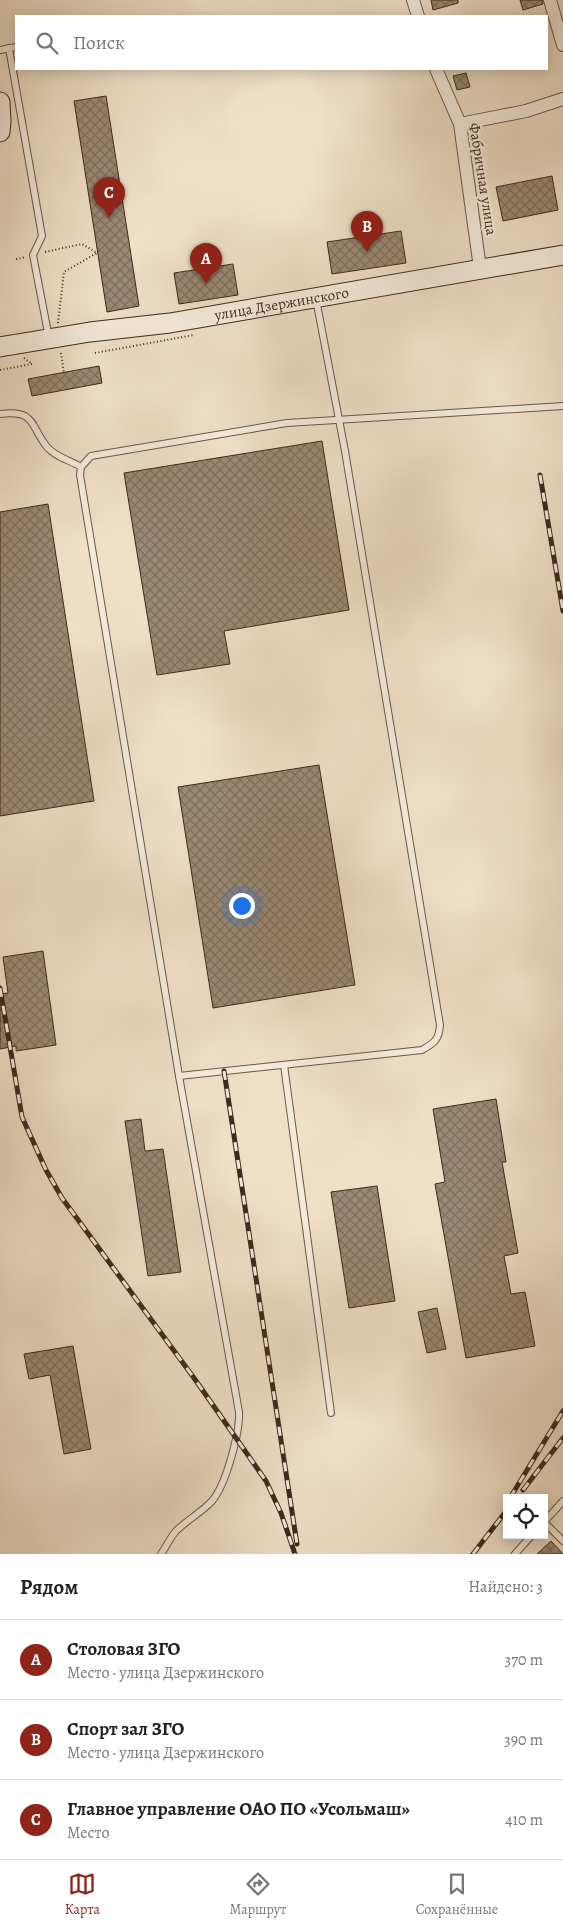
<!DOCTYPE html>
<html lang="ru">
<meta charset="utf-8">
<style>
:root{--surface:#fff;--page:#f6f6f6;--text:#222;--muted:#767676;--line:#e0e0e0;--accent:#8f2418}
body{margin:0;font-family:Alegreya,serif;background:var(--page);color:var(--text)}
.controls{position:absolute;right:15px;bottom:15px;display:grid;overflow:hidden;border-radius:0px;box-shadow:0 2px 12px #0003}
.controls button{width:45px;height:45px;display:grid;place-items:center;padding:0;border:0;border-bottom:1px solid var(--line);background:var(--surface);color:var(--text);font:25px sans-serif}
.you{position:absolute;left:241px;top:905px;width:18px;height:18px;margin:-12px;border:4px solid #fff;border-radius:50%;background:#1a73e8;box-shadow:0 0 0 8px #1a73e833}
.badge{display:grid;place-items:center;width:32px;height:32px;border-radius:50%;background:var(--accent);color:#fff;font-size:16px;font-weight:700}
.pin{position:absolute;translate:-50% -41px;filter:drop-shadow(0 1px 2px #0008)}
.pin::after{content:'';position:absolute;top:26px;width:18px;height:15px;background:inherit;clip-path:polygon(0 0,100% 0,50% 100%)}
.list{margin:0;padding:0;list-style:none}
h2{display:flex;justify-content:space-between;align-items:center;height:65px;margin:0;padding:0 20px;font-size:21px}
h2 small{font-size:16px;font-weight:400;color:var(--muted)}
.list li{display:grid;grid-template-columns:32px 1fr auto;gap:15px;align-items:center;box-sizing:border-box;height:80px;padding:0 20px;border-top:1px solid var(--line)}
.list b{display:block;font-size:19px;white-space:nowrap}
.list p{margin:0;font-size:16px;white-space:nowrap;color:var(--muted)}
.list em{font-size:16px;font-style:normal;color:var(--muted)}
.icon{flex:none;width:28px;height:28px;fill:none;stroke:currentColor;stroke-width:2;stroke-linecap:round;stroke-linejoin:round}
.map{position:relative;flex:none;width:563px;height:1554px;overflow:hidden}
.search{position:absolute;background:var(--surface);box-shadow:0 2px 12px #0003;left:15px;right:15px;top:15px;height:55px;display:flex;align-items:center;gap:12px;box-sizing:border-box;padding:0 18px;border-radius:0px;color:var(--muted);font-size:19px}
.sheet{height:305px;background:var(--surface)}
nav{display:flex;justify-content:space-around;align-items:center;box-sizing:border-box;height:70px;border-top:1px solid var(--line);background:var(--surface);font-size:14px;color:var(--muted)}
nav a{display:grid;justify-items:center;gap:2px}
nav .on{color:var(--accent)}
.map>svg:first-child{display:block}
.building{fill:url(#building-cross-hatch);stroke:#3e291b}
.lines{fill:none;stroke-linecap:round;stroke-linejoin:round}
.lane-casing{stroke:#6a5646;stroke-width:8}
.street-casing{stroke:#6a5646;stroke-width:14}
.secondary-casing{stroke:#3e291b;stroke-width:21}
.path{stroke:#3e291b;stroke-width:2;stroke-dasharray:1 2.5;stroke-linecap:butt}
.lane{stroke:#f4eadb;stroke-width:6}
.street{stroke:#f4eadb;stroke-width:12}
.secondary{stroke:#f4eadb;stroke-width:19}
.rail-casing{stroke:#3e291b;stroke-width:5}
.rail{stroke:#f4eadb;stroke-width:3;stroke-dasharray:9;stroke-linecap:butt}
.labels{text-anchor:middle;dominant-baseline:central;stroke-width:5;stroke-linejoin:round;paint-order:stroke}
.street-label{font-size:15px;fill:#3e291b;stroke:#f4eadb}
</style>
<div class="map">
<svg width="563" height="1554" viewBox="0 0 563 1554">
<defs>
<pattern id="building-cross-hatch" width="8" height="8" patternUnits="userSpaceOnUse" patternTransform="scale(1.25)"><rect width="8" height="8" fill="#9a8874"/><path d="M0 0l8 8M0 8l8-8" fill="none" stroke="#7f6f5e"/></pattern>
</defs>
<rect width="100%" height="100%" fill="#eedfc7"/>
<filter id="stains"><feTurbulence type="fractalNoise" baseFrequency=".004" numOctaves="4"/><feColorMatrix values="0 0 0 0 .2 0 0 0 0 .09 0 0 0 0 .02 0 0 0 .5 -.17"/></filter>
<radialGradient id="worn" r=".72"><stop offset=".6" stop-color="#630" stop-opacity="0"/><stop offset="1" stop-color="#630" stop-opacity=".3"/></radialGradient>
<g class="building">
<path d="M431 0H458V3L433 10Z"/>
<path d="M520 0H542L543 4 523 10Z"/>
<path d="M466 73 470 87 457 90 453 76Z"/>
<path d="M106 96 139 306 107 312 74 101Z"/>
<path d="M552 176 558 210 503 221 496 187Z"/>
<path d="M401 231 406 263 332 274 327 242Z"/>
<path d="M233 264 238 295 179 304 174 273Z"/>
<path d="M99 366 102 383 32 396 28 379Z"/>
<path d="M322 441 349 610 224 631 230 664 157 675 124 473Z"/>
<path d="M48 504 94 801 0 816V512Z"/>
<path d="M319 765 355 985 213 1008 178 787Z"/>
<path d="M43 951 56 1045 16 1051V1046L0 1049V994L8 993 3 957Z"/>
<path d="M496 1099 506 1162H502L518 1253 504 1256 511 1294 525 1292 535 1346 466 1358 435 1184 445 1182 433 1109Z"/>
<path d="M141 1119 145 1151 163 1149 181 1272 148 1276 125 1121Z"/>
<path d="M377 1186 395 1301 349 1308 331 1192Z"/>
<path d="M437 1308 446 1349 427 1353 418 1312Z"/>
<path d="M73 1346 91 1449 64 1454 50 1375 29 1379 24 1354Z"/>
<path d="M551 1541 563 1554H537Z"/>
</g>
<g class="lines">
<g class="lane-casing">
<g id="lane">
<path d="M9 48 42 236 33 255 49 338"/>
<path d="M0 50 16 47"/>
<path d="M0 414C36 409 30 426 47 447 55 457 70 460 81 467"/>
<path d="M284 1065 331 1413"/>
<path d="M179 1076 422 1050C434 1043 439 1040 440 1025L345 451 316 299"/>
<path d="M544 1522 563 1501"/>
<path d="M544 1522 563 1541"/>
<path d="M161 1554C166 1547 170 1538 176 1531 187 1520 202 1512 212 1501 226 1485 240 1432 239 1412L179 1076 80 475 81 467 91 456 287 423 563 406"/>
<path d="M515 1554 532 1535"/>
</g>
</g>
<g class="street-casing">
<g id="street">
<path d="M413 0 418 16"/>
<path d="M550 0 563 45"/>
<path d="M436 69 460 124 480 268"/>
<path d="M460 124 526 111 563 99"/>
</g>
</g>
<g class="secondary-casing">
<g id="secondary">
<path d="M0 102 1 121 0 132"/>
<path id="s1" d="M0 347 90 332 170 323 563 255"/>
</g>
</g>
<g class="path">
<path d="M45 252 82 244 97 253"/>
<path d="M16 259 26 257"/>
<path d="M58 323 64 272 97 253"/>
<path d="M61 353 64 373"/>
<path d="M95 353 194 335"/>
<path d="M24 358 32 364"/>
<path d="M0 370 32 364"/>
</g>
<use href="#lane" class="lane"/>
<use href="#street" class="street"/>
<use href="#secondary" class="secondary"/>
<g class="rail-casing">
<g id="rail">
<path d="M540 475 563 611"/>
<path d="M0 988 22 1117 46 1170 62 1198 194 1378 266 1481 281 1513 295 1554"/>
<path d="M224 1071 297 1544"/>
<path d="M523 1490 563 1438"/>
<path d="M510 1498 563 1411"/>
<path d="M473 1554 507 1510"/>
</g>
</g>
<use href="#rail" class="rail"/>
</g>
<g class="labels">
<g class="street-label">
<text transform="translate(483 179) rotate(81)">Фабричная улица</text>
<text stroke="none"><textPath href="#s1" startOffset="285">улица Дзержинского</textPath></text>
</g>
</g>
<rect width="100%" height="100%" filter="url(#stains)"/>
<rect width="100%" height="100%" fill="url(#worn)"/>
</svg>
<div class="controls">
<button><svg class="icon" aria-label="locate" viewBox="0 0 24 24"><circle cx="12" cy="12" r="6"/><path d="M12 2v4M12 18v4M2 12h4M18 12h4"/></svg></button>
</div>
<div class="you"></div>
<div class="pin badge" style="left:206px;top:284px">A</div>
<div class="pin badge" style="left:367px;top:252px">B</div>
<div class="pin badge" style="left:109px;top:218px">C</div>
<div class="search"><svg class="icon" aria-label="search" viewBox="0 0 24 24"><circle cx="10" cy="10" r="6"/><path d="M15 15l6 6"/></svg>Поиск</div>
</div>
<section class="sheet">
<h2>Рядом<small>Найдено: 3</small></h2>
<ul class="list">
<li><span class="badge">A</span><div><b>Столовая ЗГО</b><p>Место · улица Дзержинского</p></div><em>370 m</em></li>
<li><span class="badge">B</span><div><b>Спорт зал ЗГО</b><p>Место · улица Дзержинского</p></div><em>390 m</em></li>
<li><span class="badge">C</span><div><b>Главное управление ОАО ПО «Усольмаш»</b><p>Место</p></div><em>410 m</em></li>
</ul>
</section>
<nav>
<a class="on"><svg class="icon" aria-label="map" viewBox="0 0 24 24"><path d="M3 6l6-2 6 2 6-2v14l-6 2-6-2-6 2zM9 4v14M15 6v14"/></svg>Карта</a>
<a><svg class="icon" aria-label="directions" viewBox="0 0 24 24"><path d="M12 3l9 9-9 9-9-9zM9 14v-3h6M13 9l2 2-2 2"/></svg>Маршрут</a>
<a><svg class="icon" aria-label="saved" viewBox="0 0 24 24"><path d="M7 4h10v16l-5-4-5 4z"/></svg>Сохранённые</a>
</nav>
